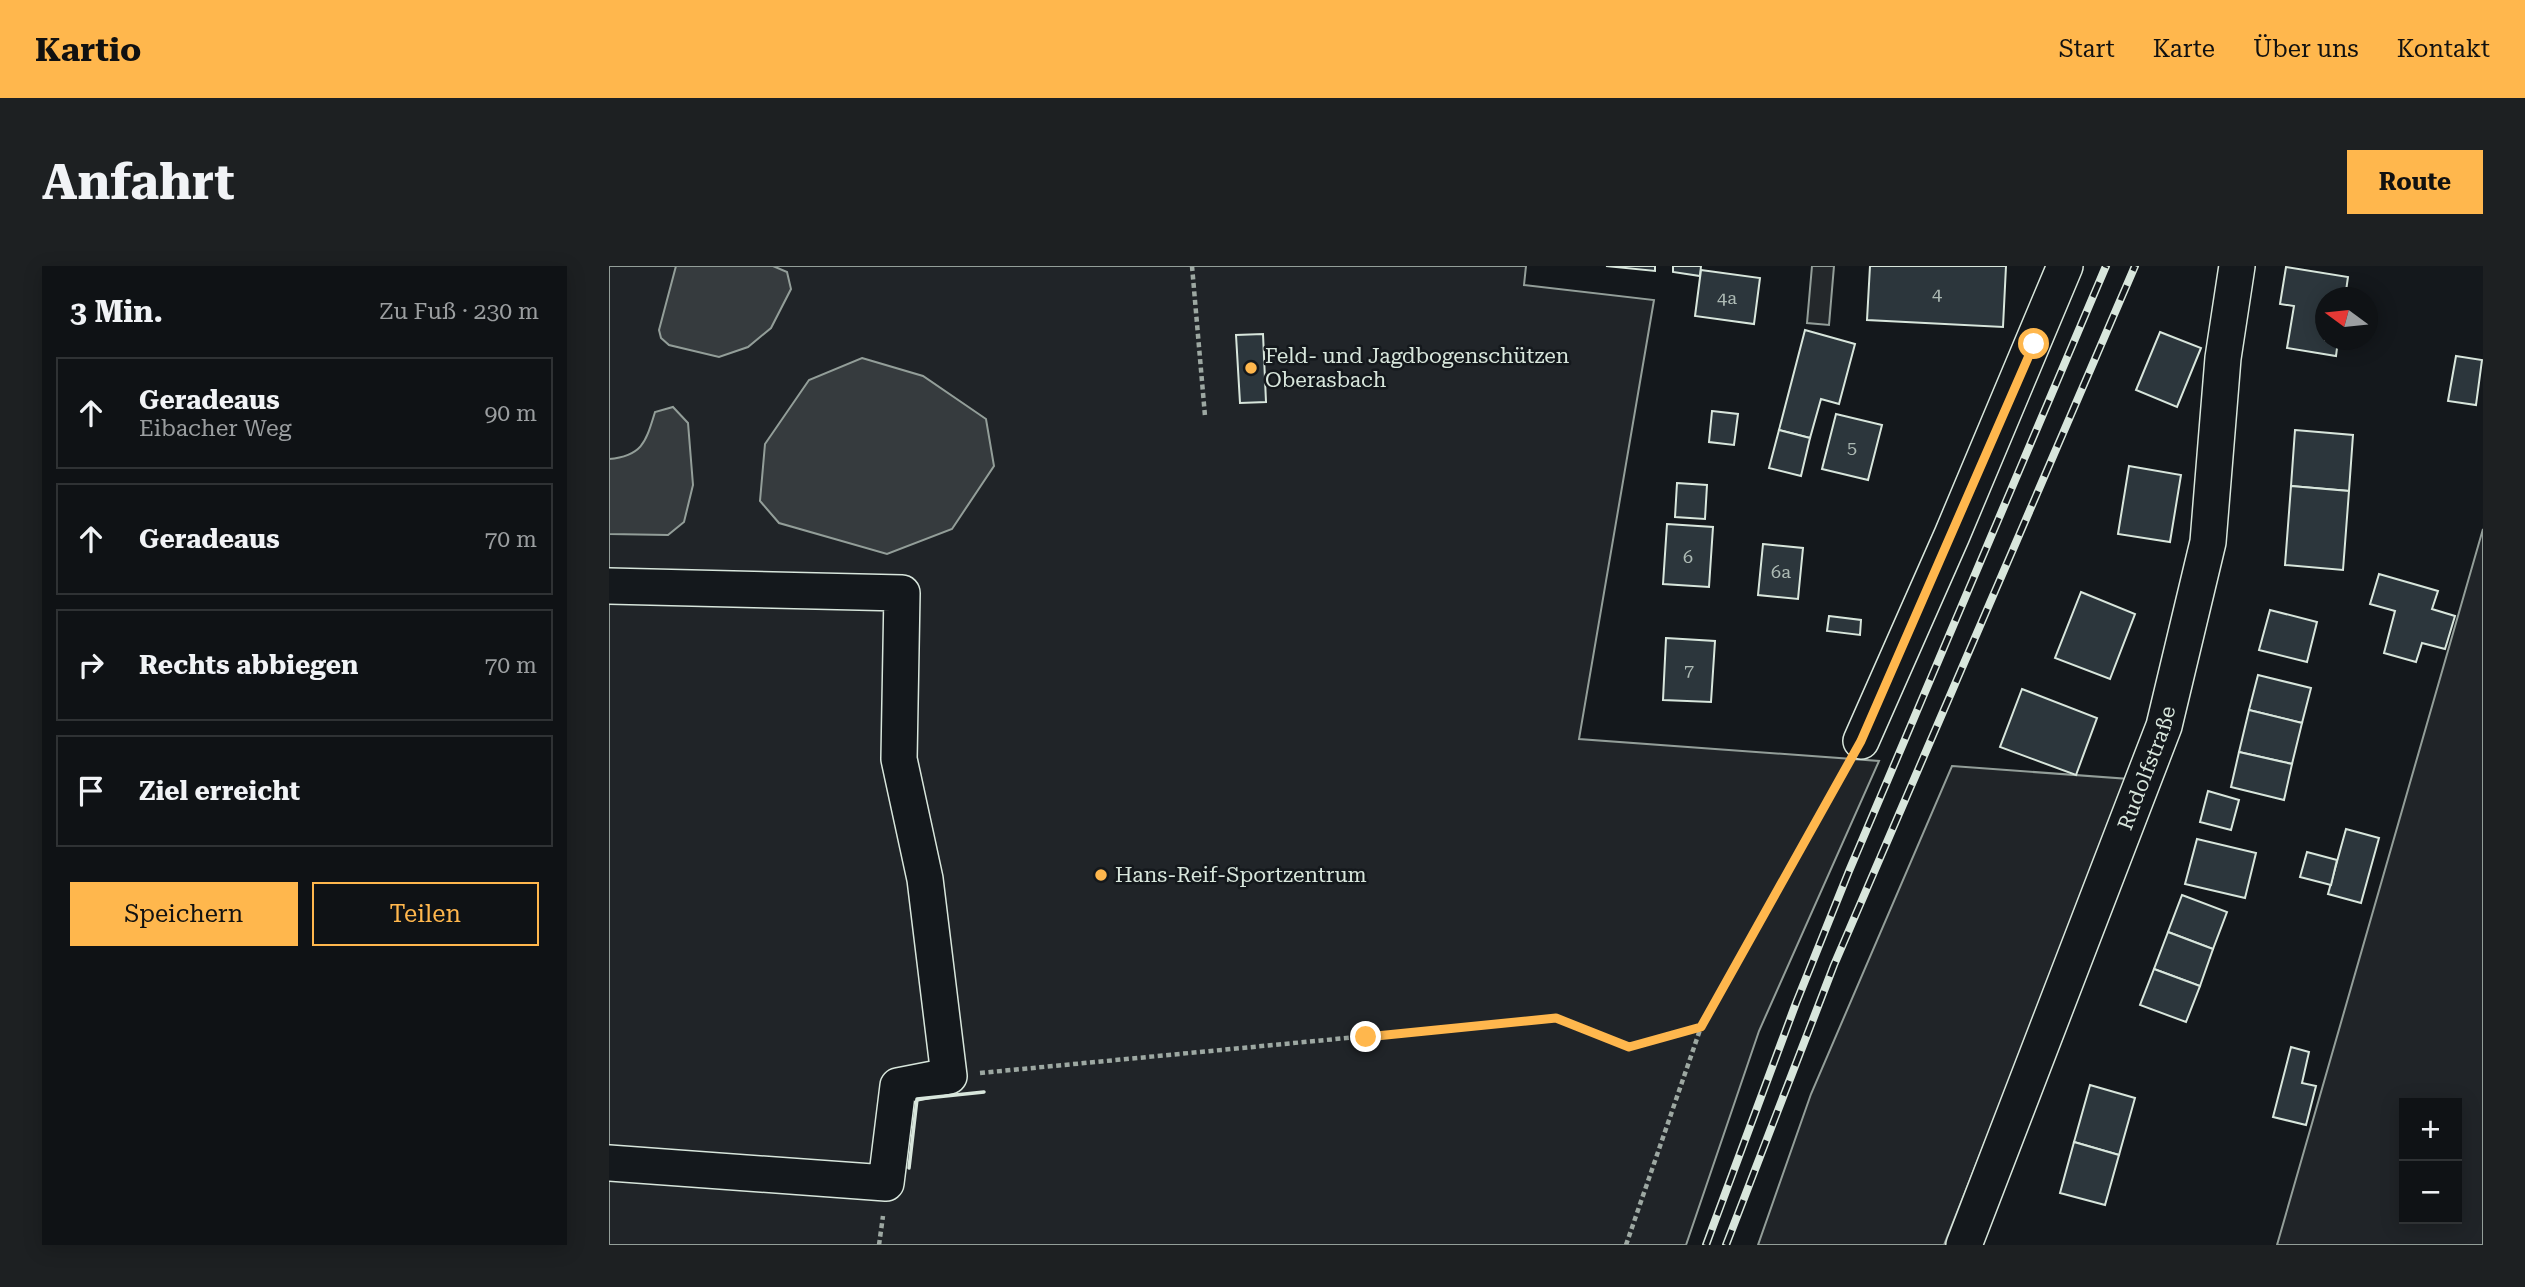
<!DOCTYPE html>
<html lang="de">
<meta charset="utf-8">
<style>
:root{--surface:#0f1215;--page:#1d2022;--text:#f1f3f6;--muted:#9b9ea0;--line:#2f3234;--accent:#ffb74d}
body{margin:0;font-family:"Roboto Serif",serif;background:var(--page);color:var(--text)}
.controls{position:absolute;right:21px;bottom:21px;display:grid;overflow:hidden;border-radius:0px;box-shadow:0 4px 18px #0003}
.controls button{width:63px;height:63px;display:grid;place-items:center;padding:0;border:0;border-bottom:2px solid var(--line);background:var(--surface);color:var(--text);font:35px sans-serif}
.compass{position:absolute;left:1706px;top:21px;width:63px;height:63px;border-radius:50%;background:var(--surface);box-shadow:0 4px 18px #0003;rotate:285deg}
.stop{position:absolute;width:21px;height:21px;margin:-16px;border:5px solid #ffb74d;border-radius:50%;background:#fff}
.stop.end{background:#ffb74d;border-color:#fff;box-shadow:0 2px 7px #0008}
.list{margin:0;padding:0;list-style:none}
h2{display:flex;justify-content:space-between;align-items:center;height:91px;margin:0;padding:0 28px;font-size:30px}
h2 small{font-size:23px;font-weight:400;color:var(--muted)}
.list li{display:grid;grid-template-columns:46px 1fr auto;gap:21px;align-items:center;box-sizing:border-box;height:112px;margin:0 14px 14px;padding:0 14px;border:2px solid var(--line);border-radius:0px}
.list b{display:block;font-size:26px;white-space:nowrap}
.list p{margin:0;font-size:23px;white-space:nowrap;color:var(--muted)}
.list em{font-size:23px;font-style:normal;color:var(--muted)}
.actions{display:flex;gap:14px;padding:21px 28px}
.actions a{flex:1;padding:16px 0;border:2px solid var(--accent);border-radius:0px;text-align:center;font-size:24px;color:var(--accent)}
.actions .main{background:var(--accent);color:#111}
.icon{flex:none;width:38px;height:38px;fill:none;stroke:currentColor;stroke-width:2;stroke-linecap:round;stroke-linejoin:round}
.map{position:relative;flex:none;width:1874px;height:979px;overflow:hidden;border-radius:0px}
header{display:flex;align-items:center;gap:42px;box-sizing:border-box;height:98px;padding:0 35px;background:var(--accent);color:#111}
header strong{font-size:33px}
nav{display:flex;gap:38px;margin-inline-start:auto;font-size:24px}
.intro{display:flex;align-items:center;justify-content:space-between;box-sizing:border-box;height:168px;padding:0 42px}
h1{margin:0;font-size:49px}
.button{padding:18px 32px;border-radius:0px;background:var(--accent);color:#111;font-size:24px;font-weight:700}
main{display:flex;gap:42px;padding:0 42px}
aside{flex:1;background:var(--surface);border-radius:0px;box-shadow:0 4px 18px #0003}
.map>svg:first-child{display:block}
.green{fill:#202428;stroke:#939e99;stroke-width:2;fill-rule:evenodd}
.parking{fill:#24282b;stroke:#939e99;stroke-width:2}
.water{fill:#363b3e;stroke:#939e99;stroke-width:2}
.building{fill:#2c363c;stroke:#d8e6dc;stroke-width:2}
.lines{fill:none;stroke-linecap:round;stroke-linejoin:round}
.minor-casing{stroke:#d8e6dc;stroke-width:38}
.path{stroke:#9da8a2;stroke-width:4.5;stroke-dasharray:5 3.5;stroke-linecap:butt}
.minor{stroke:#14181c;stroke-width:35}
.rail-casing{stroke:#d8e6dc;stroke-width:8}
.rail{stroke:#14181c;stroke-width:5;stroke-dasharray:16;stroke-linecap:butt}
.wall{stroke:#d8e6dc;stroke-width:3.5}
.route{stroke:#ffb74d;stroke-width:9}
.poi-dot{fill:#ffb74d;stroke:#14181c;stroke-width:2.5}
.labels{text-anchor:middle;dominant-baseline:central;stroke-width:5;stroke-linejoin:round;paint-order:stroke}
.number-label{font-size:18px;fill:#adbab4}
.poi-label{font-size:21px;fill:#d8e6dc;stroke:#14181c;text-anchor:start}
.street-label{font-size:21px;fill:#d8e6dc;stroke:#14181c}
</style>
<header>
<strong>Kartio</strong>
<nav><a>Start</a><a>Karte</a><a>Über uns</a><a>Kontakt</a></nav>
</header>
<div class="intro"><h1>Anfahrt</h1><a class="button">Route</a></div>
<main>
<aside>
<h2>3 Min.<small>Zu Fuß · 230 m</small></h2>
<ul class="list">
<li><svg class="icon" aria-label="ahead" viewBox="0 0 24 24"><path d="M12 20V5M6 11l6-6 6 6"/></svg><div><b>Geradeaus</b><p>Eibacher Weg</p></div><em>90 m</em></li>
<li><svg class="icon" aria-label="ahead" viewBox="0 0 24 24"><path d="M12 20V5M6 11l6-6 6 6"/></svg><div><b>Geradeaus</b></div><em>70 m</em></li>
<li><svg class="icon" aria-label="right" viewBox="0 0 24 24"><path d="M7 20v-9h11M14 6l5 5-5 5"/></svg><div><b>Rechts abbiegen</b></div><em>70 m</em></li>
<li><svg class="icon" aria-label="arrive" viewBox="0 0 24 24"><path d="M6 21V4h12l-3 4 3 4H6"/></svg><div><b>Ziel erreicht</b></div></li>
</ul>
<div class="actions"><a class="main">Speichern</a><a>Teilen</a></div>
</aside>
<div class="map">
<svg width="1874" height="979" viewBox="0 0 1874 979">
<rect width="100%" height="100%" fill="#14181c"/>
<g class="green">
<path d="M0 0H917L915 19 1045 34 970 473 1270 495 1150 765 1077 979H0Z"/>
<path d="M1874 263V979H1668ZM1795 837H1848V953H1795Z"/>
<path d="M1343 500 1520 513 1335 979H1149L1202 828Z"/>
</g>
<path class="parking" d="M1203 0H1225L1220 59 1198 57Z"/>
<g class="water">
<path d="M67 0H164L178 6 182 23 162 62 139 81 110 91 60 79 52 72 50 64Z"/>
<path d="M253 92 314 110 377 153 385 200 343 263 278 288 170 257 151 235 156 178 200 114Z"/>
<path d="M64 141 79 157 84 219 75 256 59 269 0 268V193C34 190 37 175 46 146Z"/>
</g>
<g class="building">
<path d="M997 0H1046V5Z"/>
<path d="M1064 0H1092L1091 10 1064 6Z"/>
<path d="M1261 0H1397L1394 61 1258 54Z"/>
<path d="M1677 1 1739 11 1736 32H1716V74H1729L1727 90 1678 82 1685 40 1671 38Z"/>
<path d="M1092 4 1151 12 1145 58 1086 50Z"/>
<path d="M1196 64 1246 78 1230 138 1212 133 1201 172 1170 164Z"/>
<path d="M1551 66 1592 82 1568 141 1527 124Z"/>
<path d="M654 68 657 136 631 137 627 69Z"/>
<path d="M1847 90 1873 94 1867 139 1839 135Z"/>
<path d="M1103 145 1129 148 1125 179 1100 176Z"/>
<path d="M1227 148 1273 159 1259 214 1213 203Z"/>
<path d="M1170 164 1201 172 1192 210 1160 202Z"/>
<path d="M1686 164 1744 169 1740 225 1682 220Z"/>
<path d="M1520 200 1572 209 1561 276 1509 268Z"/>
<path d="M1068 217 1098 219 1096 253 1066 251Z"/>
<path d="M1682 220 1740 225 1734 304 1676 299Z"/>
<path d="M1058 258 1104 261 1100 321 1054 318Z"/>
<path d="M1154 278 1194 282 1189 333 1149 329Z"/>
<path d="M1770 308 1829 325 1823 343 1846 350 1836 383 1813 377 1807 396 1775 387 1786 345 1761 338Z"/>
<path d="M1472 326 1526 348 1501 413 1446 392Z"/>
<path d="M1661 344 1708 356 1698 396 1650 384Z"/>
<path d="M1220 350 1252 354 1251 369 1218 365Z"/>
<path d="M1057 372 1106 375 1102 436 1054 434Z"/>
<path d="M1649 409 1702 422 1693 457 1640 444Z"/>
<path d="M1413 423 1488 452 1467 509 1391 481Z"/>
<path d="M1640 444 1693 457 1683 498 1630 486Z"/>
<path d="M1630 486 1683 498 1675 534 1622 521Z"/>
<path d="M1599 525 1630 534 1622 564 1591 556Z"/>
<path d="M1737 563 1770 572 1752 637 1719 628Z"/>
<path d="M1588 573 1647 587 1636 632 1576 618Z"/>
<path d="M1698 586 1728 594 1722 619 1691 611Z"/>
<path d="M1573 629 1618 646 1604 683 1559 666Z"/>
<path d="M1559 666 1604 683 1591 720 1545 703Z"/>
<path d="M1545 703 1591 720 1577 756 1531 739Z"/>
<path d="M1682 781 1700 786 1693 817 1707 820 1697 859 1664 851Z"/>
<path d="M1481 819 1526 832 1510 889 1465 876Z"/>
<path d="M1465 876 1510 889 1496 939 1451 927Z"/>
</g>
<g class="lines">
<g class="minor-casing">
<g id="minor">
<path d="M0 320 293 327 290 493 316 613 340 810 289 820 277 917 0 897"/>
<path d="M1252 475 1343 269 1456 0"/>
<path id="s1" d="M1355 979 1555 460 1599 276 1614 92 1628 0"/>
</g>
</g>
<g class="path">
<path d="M583 0 596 150"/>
<path d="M371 807 947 752 1020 781 1092 760 1236 503"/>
<path d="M270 979 274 950"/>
<path d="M1017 979 1092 761"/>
</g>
<use href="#minor" class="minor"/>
<g class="rail-casing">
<g id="rail">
<path d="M1097 979 1187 737 1240 605 1497 0"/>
<path d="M1117 979 1225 699 1526 0"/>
</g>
</g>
<use href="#rail" class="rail"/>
<path class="wall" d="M300 902 308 833 375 826"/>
</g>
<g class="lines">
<path class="route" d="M757 771 947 752 1020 781 1092 761 1252 475 1425 78"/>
</g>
<g class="poi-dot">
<circle cx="642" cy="102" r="7"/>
<circle cx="492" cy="609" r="7"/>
</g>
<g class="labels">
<g class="number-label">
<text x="1328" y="27">4</text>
<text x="1118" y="31">4a</text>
<text x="1243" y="181">5</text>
<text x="1079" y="290">6</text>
<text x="1172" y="305">6a</text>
<text x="1080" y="404">7</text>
</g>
<g class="poi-label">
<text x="656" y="90">Feld- und Jagdbogenschützen<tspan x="656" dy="24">Oberasbach</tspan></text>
<text x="506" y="609">Hans-Reif-Sportzentrum</text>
</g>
<g class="street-label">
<text stroke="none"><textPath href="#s1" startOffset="511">Rudolfstraße</textPath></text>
</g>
</g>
</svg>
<div class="controls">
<button>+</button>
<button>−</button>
</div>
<svg class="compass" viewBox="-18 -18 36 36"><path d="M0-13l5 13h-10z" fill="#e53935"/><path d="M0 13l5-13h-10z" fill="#9b9ea0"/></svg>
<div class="stop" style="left:1425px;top:78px"></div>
<div class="stop end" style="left:757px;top:771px"></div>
</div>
</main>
